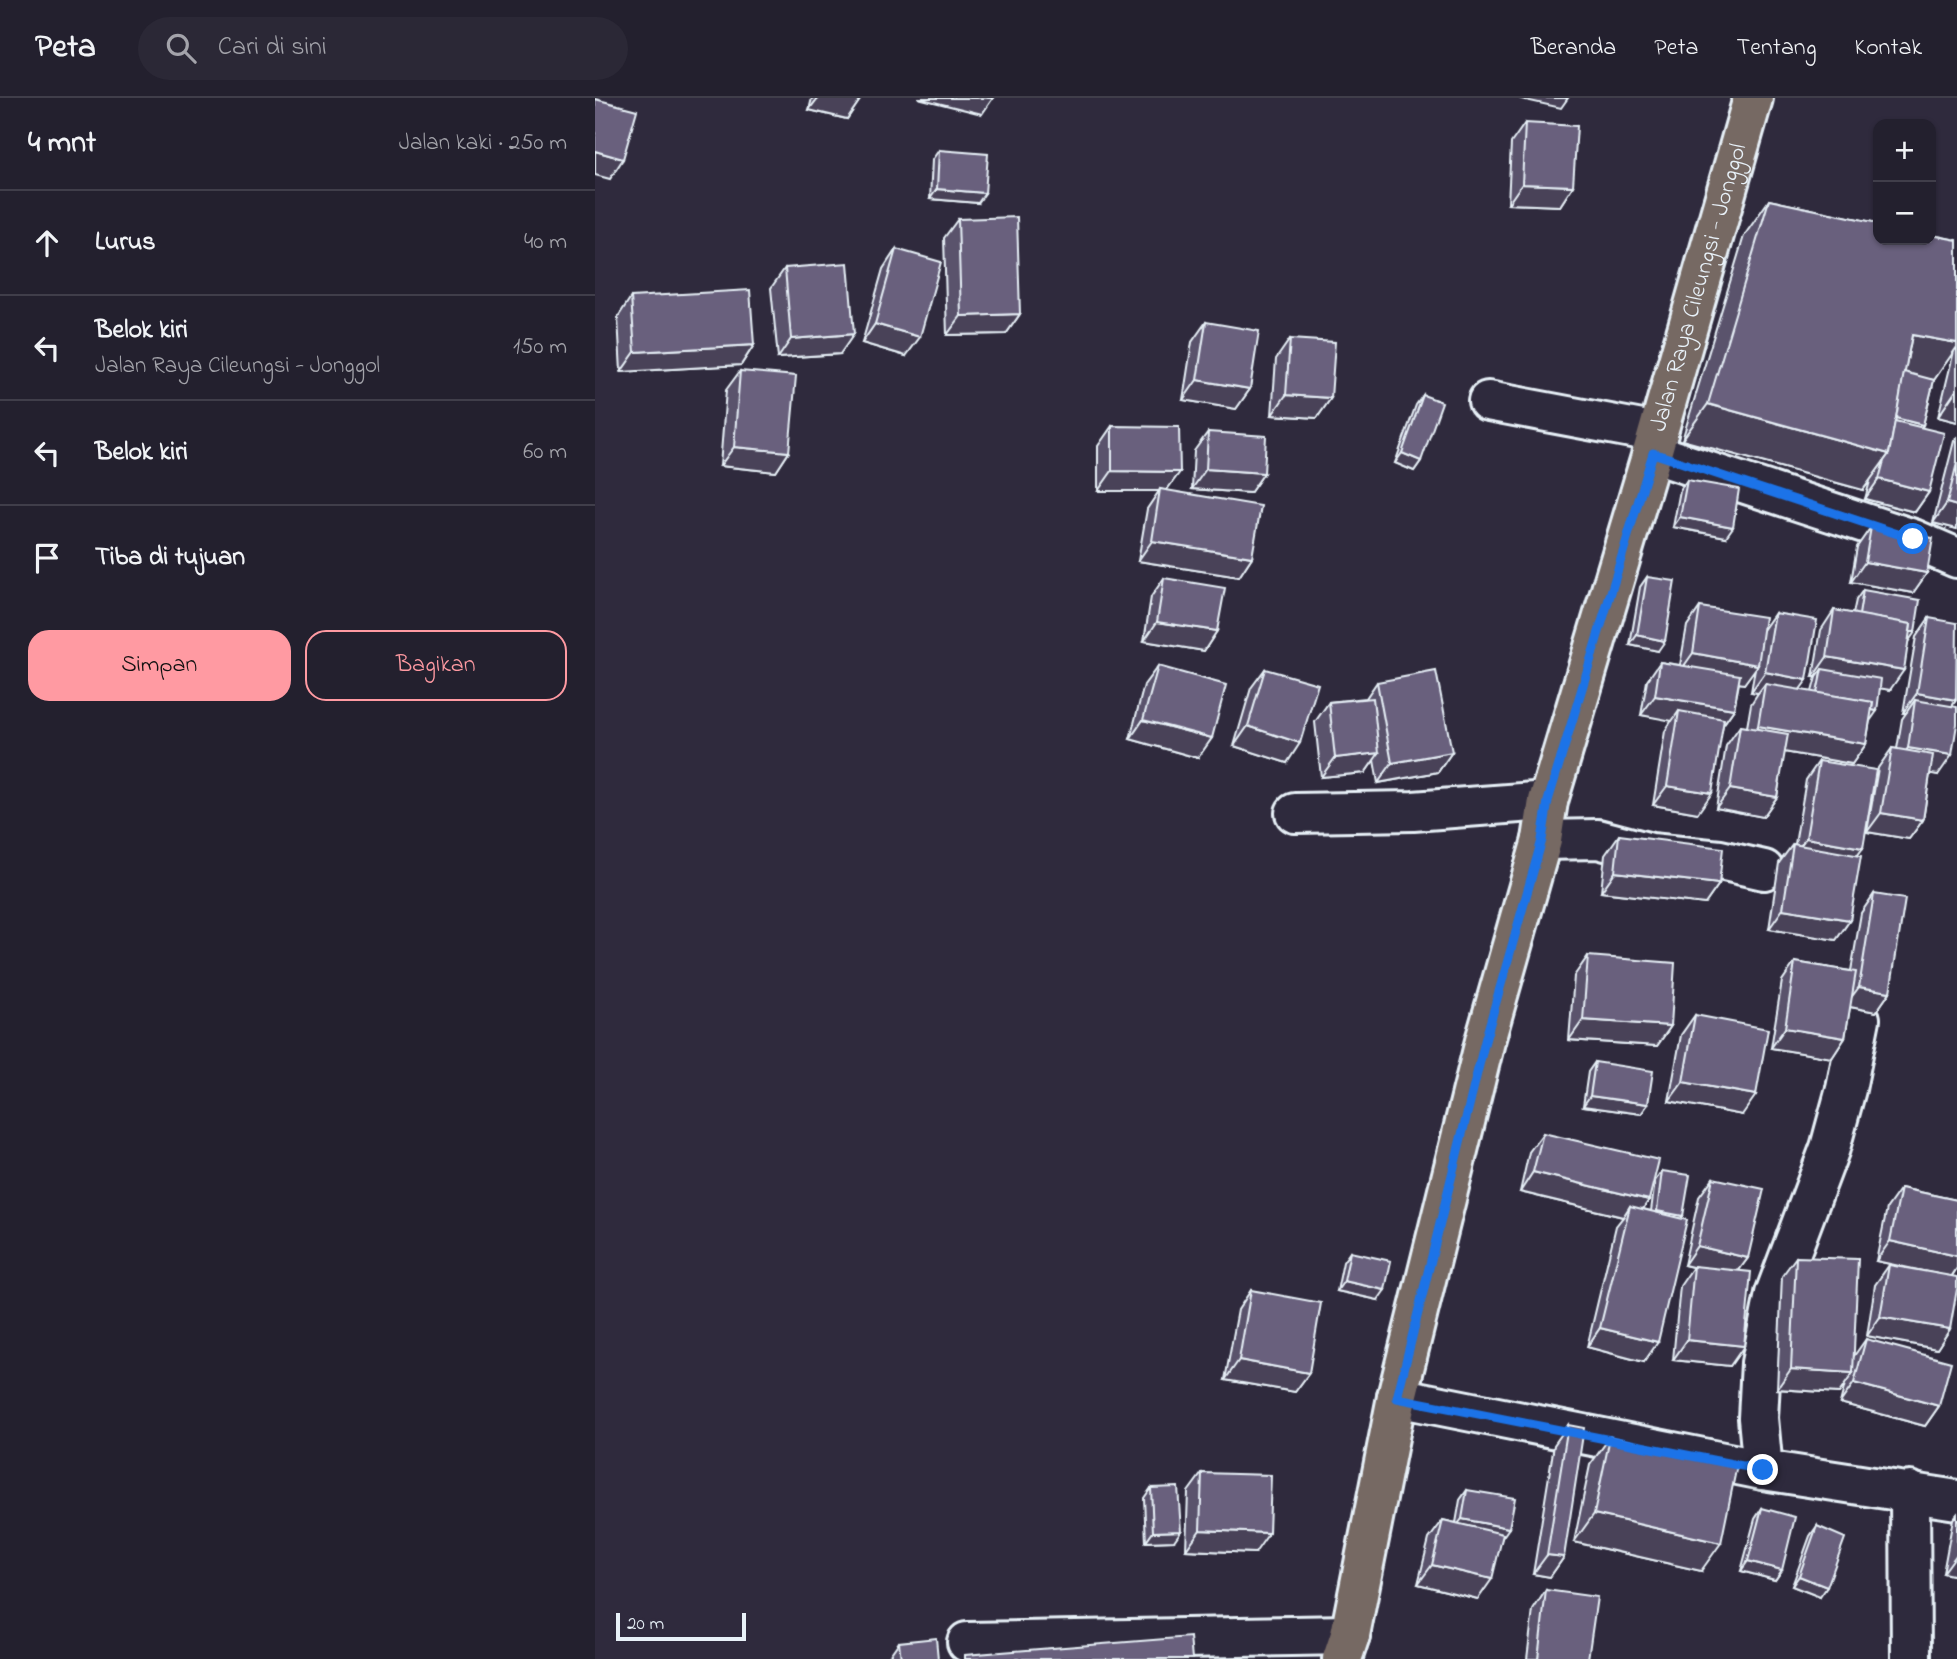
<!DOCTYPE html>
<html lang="id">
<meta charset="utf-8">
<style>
:root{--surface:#23202e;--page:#2b2836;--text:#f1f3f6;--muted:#a3a3aa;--line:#403e4a;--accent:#ff9aa2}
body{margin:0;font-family:"Indie Flower",sans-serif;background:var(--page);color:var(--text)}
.controls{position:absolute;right:21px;top:21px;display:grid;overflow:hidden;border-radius:14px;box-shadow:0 2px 5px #0004}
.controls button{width:63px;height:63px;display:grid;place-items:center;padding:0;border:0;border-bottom:2px solid var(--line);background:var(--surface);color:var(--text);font:35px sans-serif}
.scale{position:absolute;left:21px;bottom:18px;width:130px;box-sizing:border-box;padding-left:7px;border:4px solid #e8f1f8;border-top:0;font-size:19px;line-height:24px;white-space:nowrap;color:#e8f1f8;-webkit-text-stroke:5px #2f2a3d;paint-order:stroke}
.stop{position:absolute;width:21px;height:21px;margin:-16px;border:5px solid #1a73e8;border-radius:50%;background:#fff}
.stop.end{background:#1a73e8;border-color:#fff;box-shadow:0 2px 7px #0008}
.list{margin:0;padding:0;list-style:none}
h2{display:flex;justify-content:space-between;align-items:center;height:91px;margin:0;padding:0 28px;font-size:30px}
h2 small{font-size:23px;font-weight:400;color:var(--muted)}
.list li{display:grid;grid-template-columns:46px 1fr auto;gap:21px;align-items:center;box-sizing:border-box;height:105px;padding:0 28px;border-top:2px solid var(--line)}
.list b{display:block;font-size:26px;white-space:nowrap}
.list p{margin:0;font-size:23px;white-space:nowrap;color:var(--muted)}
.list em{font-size:23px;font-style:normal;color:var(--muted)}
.actions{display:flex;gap:14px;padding:21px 28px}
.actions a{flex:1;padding:16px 0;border:2px solid var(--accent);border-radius:21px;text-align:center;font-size:24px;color:var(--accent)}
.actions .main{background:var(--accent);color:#111}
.icon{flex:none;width:38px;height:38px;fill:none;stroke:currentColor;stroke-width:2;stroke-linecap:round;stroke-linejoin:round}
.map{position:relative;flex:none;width:1362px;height:1561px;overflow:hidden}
header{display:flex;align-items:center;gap:42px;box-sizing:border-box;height:98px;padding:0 35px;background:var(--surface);border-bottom:2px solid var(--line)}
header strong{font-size:33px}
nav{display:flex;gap:38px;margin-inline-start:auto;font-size:24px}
.search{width:490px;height:63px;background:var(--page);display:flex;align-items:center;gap:18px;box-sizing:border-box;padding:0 24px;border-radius:38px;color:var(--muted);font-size:26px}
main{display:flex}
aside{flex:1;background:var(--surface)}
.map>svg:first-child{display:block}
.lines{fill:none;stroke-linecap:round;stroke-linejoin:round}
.minor-casing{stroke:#e8f1f8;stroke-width:44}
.major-casing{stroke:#e8f1f8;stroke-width:44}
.minor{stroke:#2f2a3d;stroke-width:38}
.major{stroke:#766964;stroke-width:38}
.wall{fill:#5a536c;stroke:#e8f1f8;stroke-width:2}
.shaded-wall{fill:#4a4358;stroke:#e8f1f8;stroke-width:2}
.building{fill:#69607d;stroke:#e8f1f8;stroke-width:2}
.route{stroke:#1a73e8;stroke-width:9}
.labels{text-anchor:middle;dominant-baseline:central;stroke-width:6;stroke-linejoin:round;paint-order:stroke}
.street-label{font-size:24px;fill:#e8f1f8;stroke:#2f2a3d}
</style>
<header>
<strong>Peta</strong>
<div class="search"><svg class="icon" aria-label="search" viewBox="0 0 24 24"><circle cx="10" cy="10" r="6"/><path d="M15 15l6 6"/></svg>Cari di sini</div>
<nav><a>Beranda</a><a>Peta</a><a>Tentang</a><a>Kontak</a></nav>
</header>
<main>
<aside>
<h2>4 mnt<small>Jalan kaki · 250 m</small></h2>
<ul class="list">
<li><svg class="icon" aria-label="ahead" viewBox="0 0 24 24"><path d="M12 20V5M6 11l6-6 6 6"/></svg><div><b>Lurus</b></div><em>40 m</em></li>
<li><svg class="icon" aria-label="left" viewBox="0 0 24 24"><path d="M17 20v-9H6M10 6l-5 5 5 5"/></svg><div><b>Belok kiri</b><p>Jalan Raya Cileungsi - Jonggol</p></div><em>150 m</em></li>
<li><svg class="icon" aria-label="left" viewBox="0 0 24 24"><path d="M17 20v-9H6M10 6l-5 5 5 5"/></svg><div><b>Belok kiri</b></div><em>60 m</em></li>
<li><svg class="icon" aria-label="arrive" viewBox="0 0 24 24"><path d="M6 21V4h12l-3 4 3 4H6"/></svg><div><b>Tiba di tujuan</b></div></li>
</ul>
<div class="actions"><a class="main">Simpan</a><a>Bagikan</a></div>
</aside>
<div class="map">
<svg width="1362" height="1561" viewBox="0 0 1362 1561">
<rect width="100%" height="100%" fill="#2f2a3d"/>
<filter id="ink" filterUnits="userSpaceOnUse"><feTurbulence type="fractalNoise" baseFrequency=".0143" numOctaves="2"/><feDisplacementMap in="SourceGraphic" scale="14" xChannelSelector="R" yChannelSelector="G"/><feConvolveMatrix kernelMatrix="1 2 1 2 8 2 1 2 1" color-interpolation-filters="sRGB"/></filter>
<g filter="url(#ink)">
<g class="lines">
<g class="minor-casing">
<g id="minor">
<path d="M893 303 1063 335"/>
<path d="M1057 355 1318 441 1362 460"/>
<path d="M700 715 818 713 953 703"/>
<path d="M947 742 1003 741 1056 755 1125 762 1169 772"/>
<path d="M802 1299 1168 1372 1362 1402"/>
<path d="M1168 1372 1163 1320 1166 1265 1180 1196 1235 1050 1251 991 1265 921"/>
<path d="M1315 1393 1316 1561"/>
<path d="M372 1544 755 1537"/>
</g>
</g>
<g class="major-casing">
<g id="major">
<path id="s1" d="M747 1561 755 1537 802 1299 890 943 947 742 953 703 1057 355 1158 0"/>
</g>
</g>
<use href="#minor" class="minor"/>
<use href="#major" class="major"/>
</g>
<g class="wall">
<path d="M217 0H266L252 21 214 12Z"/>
<path d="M930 25 978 88 965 108 913 106 916 45Z"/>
<path d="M344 52 383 105 335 101 337 62Z"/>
<path d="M1174 102 1362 142V324L1343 319 1359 253 1339 282 1328 327 1326 329 1334 394 1320 414 1270 401 1275 383 1268 392 1087 342 1149 138Z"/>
<path d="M363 121 425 216 411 236 352 237 349 140Z"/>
<path d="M301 151 311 258 267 245 288 171Z"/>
<path d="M190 170 245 256 183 260 176 190Z"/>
<path d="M36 199 159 247 146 267 26 274 23 219Z"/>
<path d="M611 224 655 291 641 311 588 302 597 244Z"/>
<path d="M695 241 736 300 722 320 677 317 681 261Z"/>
<path d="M145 273 194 354 181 374 125 368 131 292Z"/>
<path d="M828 297 826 363 819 373 800 365 821 307Z"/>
<path d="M517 328 572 392 657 459 644 479 543 463 552 411 564 393H503V348Z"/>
<path d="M613 334 669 375 655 395 597 391 599 353Z"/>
<path d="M1362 339V431L1338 425 1359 343Z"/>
<path d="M1092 382 1131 439 1078 429 1085 392Z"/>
<path d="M1276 429 1332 475 1318 495 1256 484 1262 449Z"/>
<path d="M1052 479 1063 553 1035 547 1045 489Z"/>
<path d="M569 480 622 533 609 553 549 543 556 499Z"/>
<path d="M1268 492 1313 543 1295 592 1285 590 1275 622 1271 646 1257 666 1189 654 1182 699 1168 719 1121 710 1131 648 1145 628 1152 629 1156 606 1163 595 1156 594 1160 570 1149 586 1144 585 1139 611 1128 627 1103 715 1058 707 1070 633 1077 622 1046 617 1052 583 1065 564 1085 567 1092 528 1105 509 1168 532 1180 515 1204 592 1217 594 1221 579H1218L1226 532 1239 512 1258 516 1261 502Z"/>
<path d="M1334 520 1361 602 1357 608 1343 677 1335 675 1328 722 1314 741 1272 734 1283 670 1297 650 1302 651 1307 621 1311 615H1308L1321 539Z"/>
<path d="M563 568 603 660 535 641 549 587Z"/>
<path d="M670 571 692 665 639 648 656 590Z"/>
<path d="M782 584 857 654 843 674 783 685 779 662 770 675 726 679 720 624 734 604 771 600Z"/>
<path d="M1224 663 1263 757 1255 822 1241 842 1174 831 1184 765 1198 746H1200L1211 682Z"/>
<path d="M1024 737 1124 786 1110 806 1006 794 1010 757Z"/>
<path d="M1279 796 1295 894 1281 914 1255 909 1250 940 1237 960 1176 950 1187 883 1200 864 1256 873 1266 815Z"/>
<path d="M993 858 1076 928 1062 948 974 942 979 878Z"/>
<path d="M1100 917 1147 1017 1074 1003 1086 937Z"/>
<path d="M1000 964 1053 1006 1046 1016 988 1008 993 974Z"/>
<path d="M948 1035 1054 1102 1048 1111 1056 1113 1060 1083 1067 1073 1088 1118 1086 1121 1049 1264 992 1249 1021 1128 1028 1119 925 1094 934 1054Z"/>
<path d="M1118 1080 1153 1160 1144 1172 1149 1248 1135 1268 1078 1262 1085 1188 1098 1169 1089 1167 1104 1099Z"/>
<path d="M1306 1090 1362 1102V1170L1357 1178 1355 1231 1342 1251 1272 1238 1280 1187 1294 1167 1335 1174 1281 1163 1292 1110Z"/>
<path d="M755 1154 783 1202 742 1193 748 1164Z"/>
<path d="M1201 1159 1259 1258 1271 1241 1344 1308 1330 1328 1245 1305 1250 1286 1244 1295 1182 1291 1187 1178Z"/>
<path d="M656 1192 714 1275 700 1294 630 1282 643 1212Z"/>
<path d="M973 1327 969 1459 955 1479 938 1476 959 1347Z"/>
<path d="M1015 1339 1106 1473 979 1444 995 1367Z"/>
<path d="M607 1375 660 1455 591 1452 593 1394Z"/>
<path d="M556 1390 579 1443 551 1444 549 1400Z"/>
<path d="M872 1392 907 1440 883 1501 823 1486 834 1441 848 1422 861 1425 865 1402Z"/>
<path d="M1167 1410 1187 1472 1180 1482 1146 1473 1160 1421Z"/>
<path d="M1362 1416V1478L1348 1475 1358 1421Z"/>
<path d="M1222 1428 1225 1499 1197 1488 1215 1438Z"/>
<path d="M951 1492 993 1561H932L938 1512Z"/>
<path d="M304 1544 343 1561H292Z"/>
</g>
<g class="shaded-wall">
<path d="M223 0H259L265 2 252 21 214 12Z"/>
<path d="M323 0H398L387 16Z"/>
<path d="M927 0H973L966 10 926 1Z"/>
<path d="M0 53 28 61 15 81 0 77Z"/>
<path d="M927 86 978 88 965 108 913 106Z"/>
<path d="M342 91 390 95 383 105 335 101Z"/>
<path d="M425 216 411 236 352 237 366 218Z"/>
<path d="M280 226 325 239 311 258 267 245Z"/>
<path d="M259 236 245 256 183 260 196 241Z"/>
<path d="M1317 237 1362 245V249L1339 282 1309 277Z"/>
<path d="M159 247 146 267 26 274 40 254Z"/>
<path d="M602 282 655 291 641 311 588 302Z"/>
<path d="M1362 291V324L1343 319Z"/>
<path d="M691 297 736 300 722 320 677 317Z"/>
<path d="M1113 306 1294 356 1268 392 1087 342Z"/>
<path d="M1298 319 1328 327 1321 337 1297 331Z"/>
<path d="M139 349 194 354 181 374 125 368Z"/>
<path d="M807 355 826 363 819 373 800 365Z"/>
<path d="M611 371 669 375 655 395 597 391Z"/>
<path d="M517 373 585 374 571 393 565 391 564 393H503Z"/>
<path d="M1284 381 1334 394 1320 414 1270 401Z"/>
<path d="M1352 405 1362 408V431L1338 425Z"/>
<path d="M1085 419 1138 429 1131 439 1078 429Z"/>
<path d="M557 443 657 459 644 479 543 463Z"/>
<path d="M1270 464 1332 475 1318 495 1256 484Z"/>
<path d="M562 524 622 533 609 553 549 543Z"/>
<path d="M1262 525 1320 534 1313 544Z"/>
<path d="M1042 537 1070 543 1063 553 1035 547Z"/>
<path d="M1098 555 1163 567 1149 586 1084 575Z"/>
<path d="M1232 559 1309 572 1295 592 1225 580 1227 571 1221 579H1218Z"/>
<path d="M1170 574 1212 582 1198 601 1170 586 1163 595 1156 594Z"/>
<path d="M1322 595 1361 602 1348 622 1320 602 1311 615H1308Z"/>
<path d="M1060 598 1139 611 1125 631 1084 613 1077 623 1046 617Z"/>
<path d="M1221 602 1282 613 1275 623Z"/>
<path d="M548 622 617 640 603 660 535 641Z"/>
<path d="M653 628 705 645 692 665 639 648Z"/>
<path d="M1163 628 1271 646 1257 666 1149 647Z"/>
<path d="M1313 650 1357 657 1343 677 1299 670Z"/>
<path d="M857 654 843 674 783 685 797 665Z"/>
<path d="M784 655 770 675 726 679 740 660Z"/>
<path d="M1072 688 1117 695 1103 715 1058 707Z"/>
<path d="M1135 691 1182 699 1168 719 1121 710Z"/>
<path d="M1286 715 1328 722 1314 741 1272 734Z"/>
<path d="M1211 740 1268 750 1254 769 1197 759Z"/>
<path d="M1020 774 1124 786 1110 806 1006 794Z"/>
<path d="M1188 811 1255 822 1241 842 1174 831Z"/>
<path d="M1264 889 1295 894 1281 914 1250 908Z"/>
<path d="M988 922 1076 928 1062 948 974 942Z"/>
<path d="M1190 930 1250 940 1237 960 1176 950Z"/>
<path d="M1088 984 1161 997 1147 1017 1074 1003Z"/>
<path d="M995 998 1053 1006 1046 1016 988 1008Z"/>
<path d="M938 1074 1054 1102 1040 1122 1035 1108 1028 1119 925 1094Z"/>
<path d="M1062 1113 1088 1118 1081 1128 1055 1123Z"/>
<path d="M1295 1143 1362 1158V1170L1356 1179 1281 1163Z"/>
<path d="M1102 1148 1153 1160 1139 1179 1089 1167Z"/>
<path d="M749 1183 790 1192 783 1202 742 1193Z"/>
<path d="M1285 1219 1355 1231 1342 1251 1272 1238Z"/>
<path d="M1005 1230 1063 1244 1049 1264 992 1249Z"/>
<path d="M1092 1242 1149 1248 1135 1268 1078 1262Z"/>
<path d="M644 1262 714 1275 700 1294 630 1282Z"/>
<path d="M1196 1271 1258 1275 1244 1295 1182 1291Z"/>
<path d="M1259 1285 1344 1308 1330 1328 1245 1305Z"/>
<path d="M999 1416 1126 1445 1106 1473 979 1444Z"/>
<path d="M867 1421 914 1430 907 1440 859 1431Z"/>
<path d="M605 1432 674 1435 660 1455 591 1452Z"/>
<path d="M586 1433 579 1443 551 1444 558 1434Z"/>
<path d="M1362 1456V1478L1348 1475Z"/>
<path d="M952 1457 969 1459 955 1479 938 1476Z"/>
<path d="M1153 1463 1187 1472 1180 1482 1146 1473Z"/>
<path d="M837 1467 897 1481 883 1501 823 1486Z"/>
<path d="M1204 1478 1232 1489 1225 1499 1197 1488Z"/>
</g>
<g class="building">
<path d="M0 1 42 12 28 61 0 53Z"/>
<path d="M930 25 982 28 978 88 927 86Z"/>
<path d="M344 52 393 56 390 95 342 91Z"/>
<path d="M1174 102 1283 125V142H1336V137L1362 142V245L1317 237 1294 356 1113 306Z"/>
<path d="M422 119 425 216 366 218 363 121Z"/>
<path d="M301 151 346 164 325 239 280 226Z"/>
<path d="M253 165 259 236 196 241 190 170Z"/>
<path d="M155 192 159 247 40 254 36 199Z"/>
<path d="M611 224 664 233 655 291 602 282Z"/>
<path d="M695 241 740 244 736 300 691 297Z"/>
<path d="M145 273 201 278 194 354 139 349Z"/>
<path d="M1309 274 1339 282 1328 327 1301 320Z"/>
<path d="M828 297 847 304 826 363 807 355Z"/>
<path d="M1300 323 1349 335 1334 394 1284 381 1289 363 1294 356Z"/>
<path d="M517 328 584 329 585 374 517 373Z"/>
<path d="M613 334 671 338 669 375 611 371Z"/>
<path d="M1362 365V408L1352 405Z"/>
<path d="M1092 382 1144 391 1138 429 1085 419Z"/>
<path d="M565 391 666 408 657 459 557 443Z"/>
<path d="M1276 429 1338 440 1332 475 1270 464Z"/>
<path d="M1052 479 1080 483 1070 543 1042 537Z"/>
<path d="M569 480 630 490 622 533 562 524Z"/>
<path d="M1268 492 1325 502 1320 534H1315L1316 526 1264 517Z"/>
<path d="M1105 509 1170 519 1163 567 1098 555Z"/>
<path d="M1239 512 1316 526 1309 572 1232 559Z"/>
<path d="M1180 515 1222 522 1212 582 1170 574Z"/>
<path d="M1334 520 1362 525 1361 602 1322 595Z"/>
<path d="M1065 564 1145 577 1139 611 1060 598Z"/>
<path d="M563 568 631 587 617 640 548 622Z"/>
<path d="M670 571 723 586 705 645 653 628Z"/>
<path d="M1227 571 1286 581 1282 613 1277 612 1278 604 1222 595Z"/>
<path d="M841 573 857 654 797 665 782 584Z"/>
<path d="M1170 586 1278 604 1271 646 1163 628Z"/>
<path d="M778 600 784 655 740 660 734 604Z"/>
<path d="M1320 602 1362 609V626L1357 657 1313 650Z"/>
<path d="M1084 613 1129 621 1117 695 1072 688Z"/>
<path d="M1145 628 1193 636 1182 699 1135 691Z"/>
<path d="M1297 650 1338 657 1328 722 1286 715Z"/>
<path d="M1224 663 1281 672 1268 750 1211 740Z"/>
<path d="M1024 737 1128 750 1124 786 1020 774Z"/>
<path d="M1198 746 1266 758 1255 822 1188 811Z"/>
<path d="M1279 796 1310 801 1295 894 1264 889Z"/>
<path d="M993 858 1080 865 1076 928 988 922Z"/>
<path d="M1200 864 1261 874 1250 940 1190 930Z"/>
<path d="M1100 917 1173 931 1161 997 1088 984Z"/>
<path d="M1000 964 1058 973 1053 1006 995 998Z"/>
<path d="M948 1035 1064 1062 1054 1102 938 1074Z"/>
<path d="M1067 1073 1095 1077 1088 1118 1062 1113Z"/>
<path d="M1118 1080 1169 1091 1153 1160 1102 1148Z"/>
<path d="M1306 1090 1362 1102V1158L1295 1143Z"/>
<path d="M1035 1108 1092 1122 1063 1244 1005 1230Z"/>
<path d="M755 1154 796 1163 790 1192 749 1183Z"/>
<path d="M1201 1159 1263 1161 1258 1275 1196 1271Z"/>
<path d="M1294 1167 1362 1179V1191L1355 1231 1285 1219Z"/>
<path d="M1099 1168 1156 1174 1149 1248 1092 1242Z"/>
<path d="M656 1192 726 1205 714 1275 644 1262Z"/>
<path d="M1271 1241 1356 1264 1344 1308 1259 1285Z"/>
<path d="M973 1327 989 1330 969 1459 952 1457Z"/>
<path d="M1015 1339 1142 1367 1126 1445 999 1416Z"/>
<path d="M607 1375 676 1377 674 1435 605 1432Z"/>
<path d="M583 1389 586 1433 558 1434 556 1390Z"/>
<path d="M872 1392 920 1400 914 1430 867 1421Z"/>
<path d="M1167 1410 1200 1419 1187 1472 1153 1463Z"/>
<path d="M848 1422 908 1436 897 1481 837 1467Z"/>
<path d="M1222 1428 1250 1440 1232 1489 1204 1478Z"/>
<path d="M951 1492 1002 1499 993 1561H943Z"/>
<path d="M595 1539 597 1561H370V1557Z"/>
<path d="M341 1540 343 1561H306L304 1544Z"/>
</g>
</g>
<g class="lines" filter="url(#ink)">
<path class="route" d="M1168 1372 802 1300 890 943 947 742 953 703 1058 355 1318 441"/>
</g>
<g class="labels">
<g class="street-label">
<text stroke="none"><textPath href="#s1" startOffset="1418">Jalan Raya Cileungsi - Jonggol</textPath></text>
</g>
</g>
</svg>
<div class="controls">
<button>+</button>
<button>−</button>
</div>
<div class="scale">20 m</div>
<div class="stop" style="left:1318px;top:441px"></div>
<div class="stop end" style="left:1168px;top:1372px"></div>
</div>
</main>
